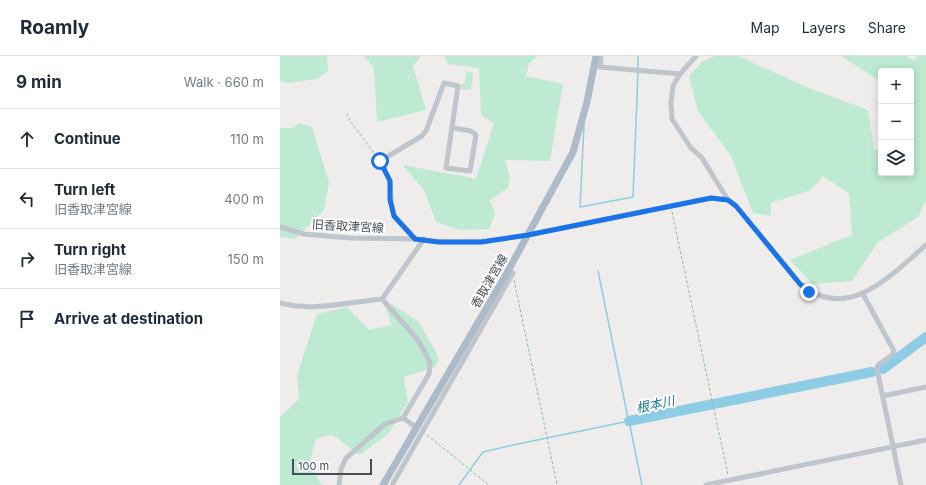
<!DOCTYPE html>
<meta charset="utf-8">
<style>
:root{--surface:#fff;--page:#f6f6f7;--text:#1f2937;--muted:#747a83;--line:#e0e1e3}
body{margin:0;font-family:Inter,"Noto Sans JP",sans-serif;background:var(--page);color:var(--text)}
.controls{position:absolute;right:12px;top:12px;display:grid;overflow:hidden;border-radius:4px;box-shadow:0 2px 10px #0003}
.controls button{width:36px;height:36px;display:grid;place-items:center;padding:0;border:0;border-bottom:1px solid var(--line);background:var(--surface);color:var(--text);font:20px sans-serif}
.scale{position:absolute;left:12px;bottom:10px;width:80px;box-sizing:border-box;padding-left:4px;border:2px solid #464e58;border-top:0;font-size:11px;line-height:14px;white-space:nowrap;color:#464e58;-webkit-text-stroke:3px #fff;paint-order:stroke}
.stop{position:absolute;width:12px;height:12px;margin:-9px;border:3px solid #1a73e8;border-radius:50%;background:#fff}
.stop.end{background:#1a73e8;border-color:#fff;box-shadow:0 1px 4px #0008}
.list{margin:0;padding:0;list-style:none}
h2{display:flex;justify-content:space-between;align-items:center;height:52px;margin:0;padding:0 16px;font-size:17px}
h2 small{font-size:13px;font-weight:400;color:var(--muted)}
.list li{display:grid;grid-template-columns:26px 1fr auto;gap:12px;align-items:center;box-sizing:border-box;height:60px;padding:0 16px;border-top:1px solid var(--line)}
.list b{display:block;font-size:15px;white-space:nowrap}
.list p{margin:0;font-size:13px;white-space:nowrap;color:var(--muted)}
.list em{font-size:13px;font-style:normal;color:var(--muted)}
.icon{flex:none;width:22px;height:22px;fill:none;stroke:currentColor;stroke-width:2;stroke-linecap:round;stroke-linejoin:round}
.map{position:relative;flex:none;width:646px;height:429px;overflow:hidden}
header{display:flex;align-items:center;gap:24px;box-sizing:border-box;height:56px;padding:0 20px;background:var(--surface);border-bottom:1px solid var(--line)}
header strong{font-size:19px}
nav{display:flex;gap:22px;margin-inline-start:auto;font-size:14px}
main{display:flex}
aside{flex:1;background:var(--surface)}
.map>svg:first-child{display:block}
.green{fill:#bdead1}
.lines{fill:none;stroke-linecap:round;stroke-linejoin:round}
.stream{stroke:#8dcce4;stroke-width:1.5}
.river{stroke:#8dcce4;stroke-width:10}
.path{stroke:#78c5a4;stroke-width:1;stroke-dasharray:3 2;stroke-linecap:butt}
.minor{stroke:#bec5cd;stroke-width:5}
.major{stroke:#adbac9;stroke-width:7}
.route{stroke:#1a73e8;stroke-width:5}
.labels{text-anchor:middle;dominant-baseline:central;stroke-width:4;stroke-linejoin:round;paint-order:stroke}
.street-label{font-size:12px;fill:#464e58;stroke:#fff}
.water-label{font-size:13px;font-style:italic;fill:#17769a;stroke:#fff}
</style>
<header>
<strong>Roamly</strong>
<nav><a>Map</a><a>Layers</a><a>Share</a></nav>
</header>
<main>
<aside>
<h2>9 min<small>Walk · 660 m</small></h2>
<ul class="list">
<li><svg class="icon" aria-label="ahead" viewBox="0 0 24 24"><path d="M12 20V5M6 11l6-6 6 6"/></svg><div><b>Continue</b></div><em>110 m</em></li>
<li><svg class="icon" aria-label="left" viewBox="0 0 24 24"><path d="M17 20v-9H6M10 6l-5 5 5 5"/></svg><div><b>Turn left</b><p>旧香取津宮線</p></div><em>400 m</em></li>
<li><svg class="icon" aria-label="right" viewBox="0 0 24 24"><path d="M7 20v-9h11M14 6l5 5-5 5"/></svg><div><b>Turn right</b><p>旧香取津宮線</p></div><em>150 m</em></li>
<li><svg class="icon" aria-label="arrive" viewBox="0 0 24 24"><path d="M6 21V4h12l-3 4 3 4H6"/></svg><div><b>Arrive at destination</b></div></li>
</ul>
</aside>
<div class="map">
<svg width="646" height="429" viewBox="0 0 646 429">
<rect width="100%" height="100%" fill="#efecec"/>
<g class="green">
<path d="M0 0H47L48 15 37 23 7 27 0 24Z"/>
<path d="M84 0H141L133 10 146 54 97 66 94 12Z"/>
<path d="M164 0H258L249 7 246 20 283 28 270 105 225 104 230 122 228 132 210 144 215 157 209 173 180 174 156 166 144 134 123 109 196 123 214 67 201 59 199 12 168 8Z"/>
<path d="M434 0H458L531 33 588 54 594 93 601 94V117H631V15H601V26L561 0H627L634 5 638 0H646V144L638 161 597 187 572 225 533 228 510 204 572 179 569 137 543 120 531 134 491 147V160L473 157 451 100 418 55 409 20 422 6Z"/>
<path d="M186 15 193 16 191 34 180 33 181 28H185Z"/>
<path d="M20 67 32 71 49 126 44 154 15 183 0 181V72H13Z"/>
<path d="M112 248 139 266 159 302 155 311 124 321 128 346 108 378 79 399 56 381 50 379 36 383C29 407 28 407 42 429H0V361L19 343 17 319 37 258 67 251 89 274 112 269 106 253Z"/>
</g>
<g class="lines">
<g class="stream">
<path d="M358 12V0"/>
<path d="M304 69 300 151 353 141 358 16"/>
<path d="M318 215 348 362"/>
<path d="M350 370 362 429"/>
<path d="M179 429 203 396 233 389 349 365"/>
</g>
<g class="river">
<path d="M603 313 646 281"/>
<path d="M349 365 592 316"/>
</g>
<g class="path">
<path d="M67 57 70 65 97 101"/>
<path d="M392 156 448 419"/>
<path d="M234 224 277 429"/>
<path d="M147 379 209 429"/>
</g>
<g class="minor">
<path d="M321 0 320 11 400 18"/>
<path d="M416 0 400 18 393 30 391 46 392 63 411 92 422 102 448 144"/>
<path d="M0 171 24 178 70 182 135 183 159 186H201L248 179 431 142 448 144 456 150 520 228C568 267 610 220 646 189"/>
<path d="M135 183 114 160 111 144 110 125 100 105 142 80 146 75 164 27 178 30 166 112 190 115 196 79 191 75 173 72"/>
<path d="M583 238 614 295 612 299 598 309 597 313 621 429"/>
<path d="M0 247C32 256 69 246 102 243L144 183"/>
<path d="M603 340 646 331"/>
<path d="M123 362 137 372"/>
<path d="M59 429 61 413 66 402 105 368 123 362 149 318 150 306 138 284 102 243"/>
<path d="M112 429 233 217"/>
<path d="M426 429 646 384"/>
</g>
<path class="major" d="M103 429 228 215 293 96 307 46 316 0"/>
</g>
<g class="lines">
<path class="route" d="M100 105 110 125V144L114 160 135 183 159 186H201L248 179 431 142 448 144 456 150 520 228 529 236"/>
</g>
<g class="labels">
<g class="street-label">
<text transform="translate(68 170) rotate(3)">旧香取津宮線</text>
<text transform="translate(209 225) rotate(-60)">香取津宮線</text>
</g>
<g class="water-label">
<text transform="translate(375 348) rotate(-12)">根本川</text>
</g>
</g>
</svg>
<div class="controls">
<button>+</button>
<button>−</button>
<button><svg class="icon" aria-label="layers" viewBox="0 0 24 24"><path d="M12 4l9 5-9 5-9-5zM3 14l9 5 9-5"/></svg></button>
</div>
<div class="scale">100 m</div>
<div class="stop" style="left:100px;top:105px"></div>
<div class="stop end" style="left:529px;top:236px"></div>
</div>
</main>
